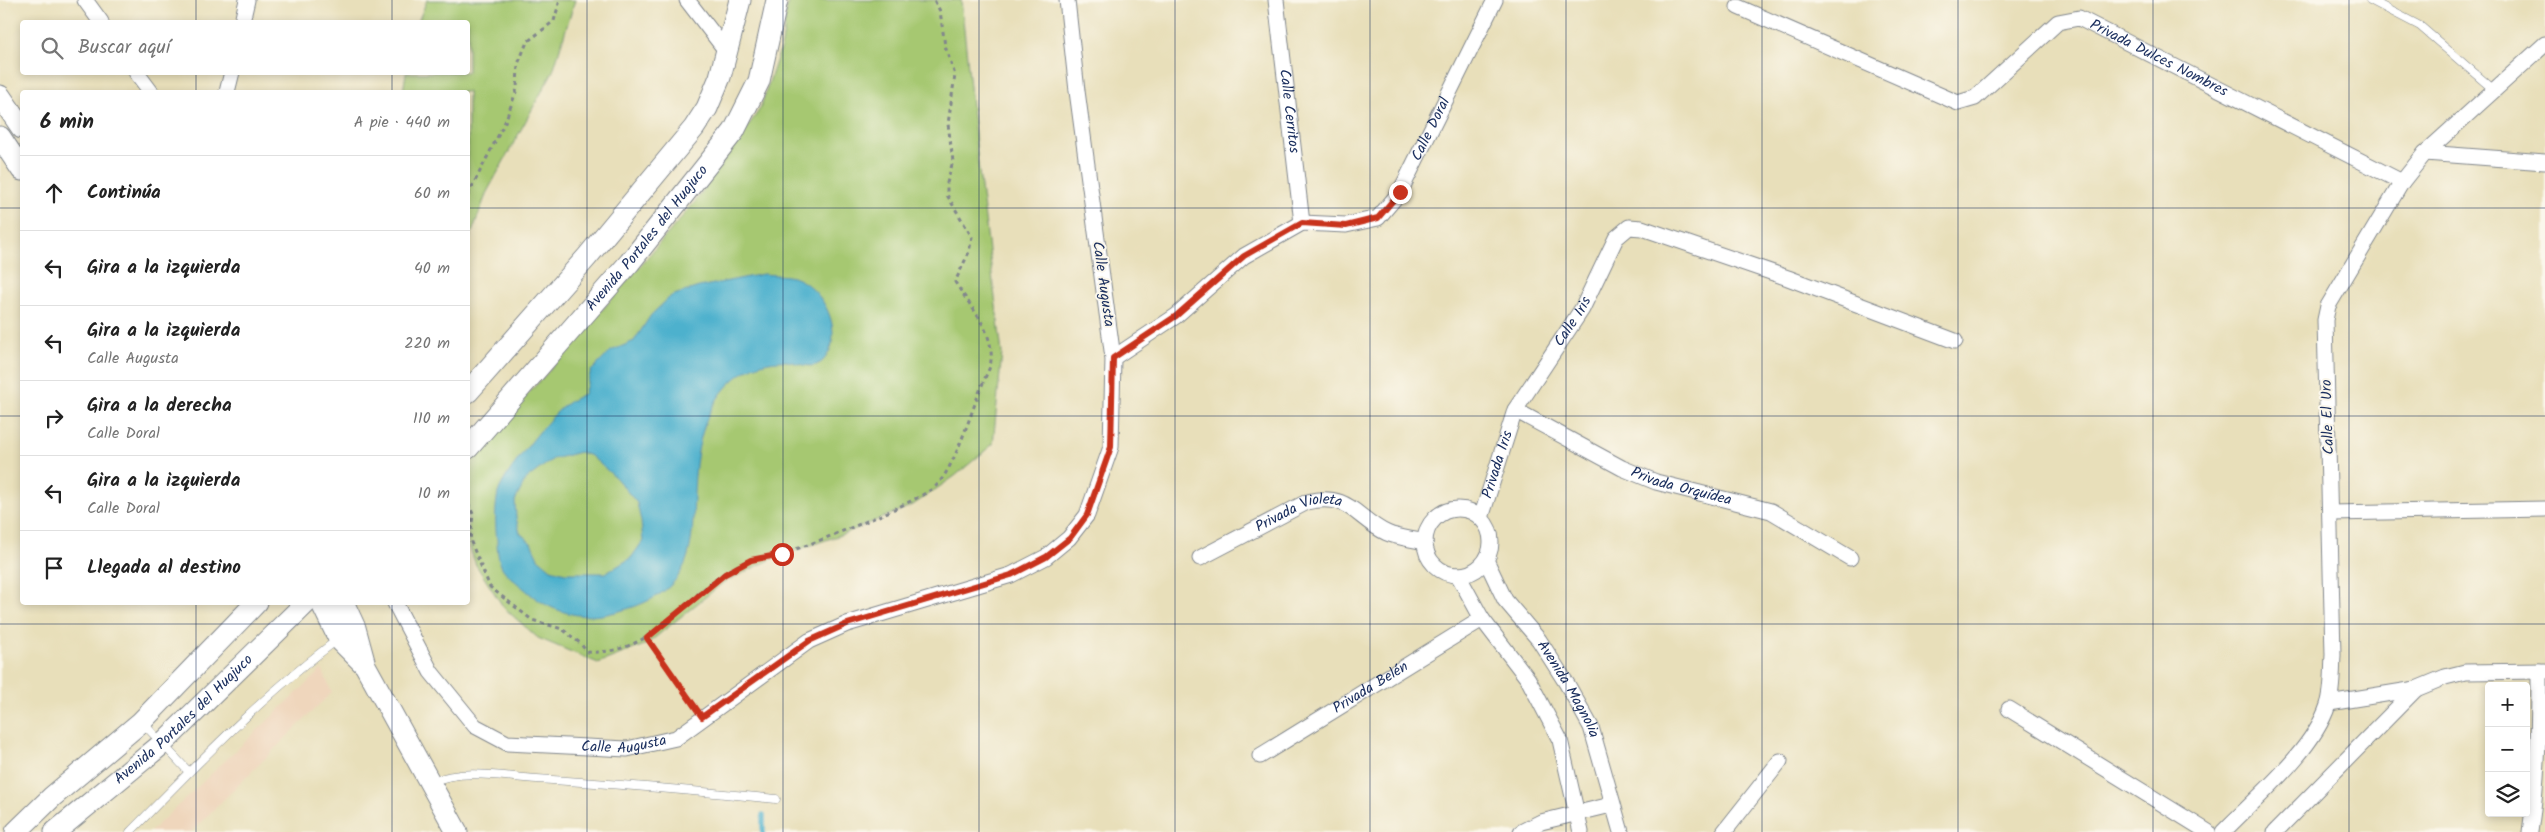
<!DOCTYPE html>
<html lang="es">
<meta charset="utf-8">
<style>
:root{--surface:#fff;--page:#f2f2f2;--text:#222;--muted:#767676;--line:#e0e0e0}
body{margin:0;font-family:Kalam,sans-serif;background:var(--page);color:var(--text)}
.controls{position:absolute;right:15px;bottom:15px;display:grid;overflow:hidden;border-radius:5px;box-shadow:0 2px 8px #0003}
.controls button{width:45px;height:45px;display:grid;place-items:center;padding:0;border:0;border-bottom:1px solid var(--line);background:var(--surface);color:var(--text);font:25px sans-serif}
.stop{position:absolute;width:15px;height:15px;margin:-11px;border:4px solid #c8321e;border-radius:50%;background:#fff}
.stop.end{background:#c8321e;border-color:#fff;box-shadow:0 1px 5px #0008}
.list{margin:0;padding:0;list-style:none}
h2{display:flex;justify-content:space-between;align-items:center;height:65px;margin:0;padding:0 20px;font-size:21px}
h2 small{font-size:16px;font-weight:400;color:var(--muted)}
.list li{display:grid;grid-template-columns:32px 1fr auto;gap:15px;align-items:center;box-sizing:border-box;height:75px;padding:0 20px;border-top:1px solid var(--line)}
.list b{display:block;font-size:19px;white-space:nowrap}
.list p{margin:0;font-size:16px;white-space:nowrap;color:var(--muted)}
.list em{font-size:16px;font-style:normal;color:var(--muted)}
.icon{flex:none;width:28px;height:28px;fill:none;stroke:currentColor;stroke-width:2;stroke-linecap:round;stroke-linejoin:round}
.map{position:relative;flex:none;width:2545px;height:832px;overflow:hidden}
.search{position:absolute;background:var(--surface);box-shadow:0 2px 8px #0003;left:20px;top:20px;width:450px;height:55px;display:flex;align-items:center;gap:12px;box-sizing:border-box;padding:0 18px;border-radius:5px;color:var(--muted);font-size:19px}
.panel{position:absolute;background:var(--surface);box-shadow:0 2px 8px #0003;left:20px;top:90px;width:450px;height:515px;border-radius:5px}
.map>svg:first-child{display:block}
.built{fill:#efd6bc}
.green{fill:#a6c871;stroke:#607c68}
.water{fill:#4eb1cd;stroke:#347096;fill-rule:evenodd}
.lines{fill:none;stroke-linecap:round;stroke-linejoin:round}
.stream{stroke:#4eb1cd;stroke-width:5.5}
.lane-casing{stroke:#82878c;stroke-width:9}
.street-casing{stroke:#82878c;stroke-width:17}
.secondary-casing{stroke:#82878c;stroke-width:23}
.path{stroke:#82878c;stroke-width:3;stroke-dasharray:4 4;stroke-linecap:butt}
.lane{stroke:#fff;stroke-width:8}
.street{stroke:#fff;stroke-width:15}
.secondary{stroke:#fff;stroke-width:21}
.route{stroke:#c8321e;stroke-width:6}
.grid{fill:none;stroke:#1b2f5e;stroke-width:1;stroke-opacity:0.55}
.labels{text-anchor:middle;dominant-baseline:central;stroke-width:4;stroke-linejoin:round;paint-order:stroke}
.street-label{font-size:15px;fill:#1b2f5e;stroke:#fbf7ec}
</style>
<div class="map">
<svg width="2545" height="832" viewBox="0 0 2545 832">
<rect width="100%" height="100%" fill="#fbf7ec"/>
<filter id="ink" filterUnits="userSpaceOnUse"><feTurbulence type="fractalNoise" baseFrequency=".02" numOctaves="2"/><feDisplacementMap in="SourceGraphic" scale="10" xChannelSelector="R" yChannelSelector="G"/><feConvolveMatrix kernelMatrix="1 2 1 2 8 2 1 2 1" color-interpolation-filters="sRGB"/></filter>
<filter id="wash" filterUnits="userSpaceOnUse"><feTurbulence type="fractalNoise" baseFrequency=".0096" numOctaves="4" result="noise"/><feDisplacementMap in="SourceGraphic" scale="20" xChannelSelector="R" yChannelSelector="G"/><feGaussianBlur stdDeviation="1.12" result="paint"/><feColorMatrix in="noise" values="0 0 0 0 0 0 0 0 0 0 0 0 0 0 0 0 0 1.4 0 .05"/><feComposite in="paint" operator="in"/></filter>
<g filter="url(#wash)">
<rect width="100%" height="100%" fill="#e8dfba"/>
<path class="built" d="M322 669 332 692 191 832H150Z"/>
<g class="green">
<path d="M427 0H575L553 71 487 192 468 243V92H403L406 73 468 72V22H418Z"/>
<path d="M788 0H961L978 163 1002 353 993 444 955 476 913 505 846 533 774 558 724 582 647 644 598 663 538 638 504 608 476 565 468 543V460L565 353 695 202 760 109 782 44Z"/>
</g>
<path class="water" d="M763 274C772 275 784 275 793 277 820 286 841 323 830 350 828 354 824 361 820 363 810 370 797 362 787 361 747 358 717 389 705 424 675 510 730 589 607 614 580 620 549 611 528 592 520 585 509 577 503 569 498 562 497 548 497 540 495 525 495 507 498 493 503 475 550 416 565 405 571 400 578 397 584 394L591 371 611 351 634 341 651 315 671 296 699 287ZM580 452 591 456 616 478 637 503 641 521 643 541 631 558 606 573H565L551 569 538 558 531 543 520 533 516 518 515 501 526 479 553 459Z"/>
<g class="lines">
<path class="stream" d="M763 832V815"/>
</g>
</g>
<g filter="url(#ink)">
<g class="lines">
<g class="lane-casing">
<g id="lane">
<path d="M2370 0 2420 26 2494 90"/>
<path d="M143 723 189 772"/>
<path d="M432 782C463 768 504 777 537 779 617 784 697 791 776 799"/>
<path d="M130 832C196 765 262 696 337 640"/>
</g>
</g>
<g class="street-casing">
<g id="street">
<path d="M85 0 101 22"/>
<path d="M687 0 727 52"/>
<path id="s1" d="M1276 0 1302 223"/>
<path id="s2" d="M1738 7 1958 103 1975 98 2058 22 2079 18 2402 182"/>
<path d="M242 22 247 0"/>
<path d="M136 72 151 92"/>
<path d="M227 92 232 72"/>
<path d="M2425 153 2545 162"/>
<path id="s3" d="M1113 358 1176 316 1244 256 1302 223 1346 225 1378 218 1400 192 1495 0"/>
<path id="s4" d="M1515 410 1622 468 1656 482 1771 511 1850 558"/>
<circle cx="1458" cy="542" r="33"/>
<path d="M2331 513 2545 509"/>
<path id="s5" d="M1481 518 1515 410 1582 309 1616 238 1629 227 1642 228 1788 278 1955 341"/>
<path id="s6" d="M1200 558 1307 502C1350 492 1355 518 1387 533 1398 538 1413 539 1425 542"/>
<path id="s7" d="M1486 560 1505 600 1539 640 1567 684 1591 727 1621 832"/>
<path d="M1458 575 1482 619 1528 679 1560 740 1581 832"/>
<path id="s8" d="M395 603 431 672 475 726 507 743 627 749 676 738 809 641 847 624 1011 575 1046 557 1069 538 1087 515 1111 447 1113 358 1077 91 1067 0"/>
<path d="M2329 703 2416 689 2445 677 2465 672 2545 671"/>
<path d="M2009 709 2208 832"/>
<path id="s9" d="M1260 756 1482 619"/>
<path d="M1521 832 1541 822 1611 805"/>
<path d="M1724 832 1780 761"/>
<path d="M2223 832C2257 797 2313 751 2328 705 2333 690 2332 671 2333 655L2325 320 2328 306 2402 182 2425 153 2545 44"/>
<path d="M2275 832 2416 689"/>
<path d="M2530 832C2538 779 2539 725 2539 671"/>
</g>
</g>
<g class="secondary-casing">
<g id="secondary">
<path d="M0 96 22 128"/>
<path d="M0 137 22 170"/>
<path d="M468 392 587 257 694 128 707 108 720 77 740 0"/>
<path id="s10" d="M468 448 630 262 734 131 759 81 777 0"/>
<path d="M321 602 339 639 363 663"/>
<path d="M343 602 355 628 365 665 457 832"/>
<path d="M16 832 52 797 141 722 257 602"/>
<path id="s11" d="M55 832 162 744 307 602"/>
</g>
</g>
<g class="path">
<path d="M468 195 505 122 517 89 518 64 527 42 554 21 560 0"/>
<path d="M468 503 473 514 470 540 490 587 532 620 562 629 580 643 587 652C663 656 688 583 751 560 760 557 771 556 781 554 806 547 922 501 937 485 959 461 974 399 990 367 997 333 972 310 955 282L969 252 972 237 947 195V183L953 161 948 124 955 75 945 46 940 11 934 0"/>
<path d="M647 638 695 706"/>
</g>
<use href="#lane" class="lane"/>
<use href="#street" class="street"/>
<use href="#secondary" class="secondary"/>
</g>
</g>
<g class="lines" filter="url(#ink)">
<path class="route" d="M782 554 751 560 725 574 647 638 702 717 809 641 847 624 1011 575 1046 557 1070 538 1087 515 1111 447 1113 358 1176 316 1244 256 1302 223 1346 226 1378 218 1400 192"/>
</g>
<path class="grid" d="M196 0V22M392 0V22M587 0V832M783 0V832M979 0V832M1175 0V832M1370 0V832M1566 0V832M1762 0V832M1958 0V832M2153 0V832M2349 0V832M196 72V92M392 72V92M0 208H22M468 208H2545M0 416H22M468 416H2545M196 602V832M392 602V832M0 624H2545"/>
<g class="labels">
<g class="street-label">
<text stroke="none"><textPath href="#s2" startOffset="481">Privada Dulces Nombres</textPath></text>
<text stroke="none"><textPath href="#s1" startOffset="112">Calle Cerritos</textPath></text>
<text stroke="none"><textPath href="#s3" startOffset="414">Calle Doral</textPath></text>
<text stroke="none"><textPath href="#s10" startOffset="276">Avenida Portales del Huajuco</textPath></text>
<text transform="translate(1103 284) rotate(82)">Calle Augusta</text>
<text stroke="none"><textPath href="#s5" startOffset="219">Calle Iris</textPath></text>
<text transform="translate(2328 417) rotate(-92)">Calle El Uro</text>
<text stroke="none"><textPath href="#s5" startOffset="56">Privada Iris</textPath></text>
<text stroke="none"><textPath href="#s4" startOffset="184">Privada Orquídea</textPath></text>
<text stroke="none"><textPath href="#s6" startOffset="110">Privada Violeta</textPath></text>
<text stroke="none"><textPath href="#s9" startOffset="130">Privada Belén</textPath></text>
<text stroke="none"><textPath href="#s7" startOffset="154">Avenida Magnolia</textPath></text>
<text stroke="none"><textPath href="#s11" startOffset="171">Avenida Portales del Huajuco</textPath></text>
<text stroke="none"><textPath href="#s8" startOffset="301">Calle Augusta</textPath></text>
</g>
</g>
</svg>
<div class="controls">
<button>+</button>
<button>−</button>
<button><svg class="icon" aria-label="layers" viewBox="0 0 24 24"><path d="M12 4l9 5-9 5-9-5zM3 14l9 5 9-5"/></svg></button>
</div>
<div class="stop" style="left:782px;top:554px"></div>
<div class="stop end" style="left:1400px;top:192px"></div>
<div class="search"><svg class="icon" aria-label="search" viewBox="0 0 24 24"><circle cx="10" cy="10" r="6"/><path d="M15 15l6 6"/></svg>Buscar aquí</div>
<section class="panel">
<h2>6 min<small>A pie · 440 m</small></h2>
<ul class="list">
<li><svg class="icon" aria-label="ahead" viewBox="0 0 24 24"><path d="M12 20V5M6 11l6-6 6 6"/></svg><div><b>Continúa</b></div><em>60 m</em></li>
<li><svg class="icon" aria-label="left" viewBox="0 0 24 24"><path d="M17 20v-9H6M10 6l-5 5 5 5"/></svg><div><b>Gira a la izquierda</b></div><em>40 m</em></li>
<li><svg class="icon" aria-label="left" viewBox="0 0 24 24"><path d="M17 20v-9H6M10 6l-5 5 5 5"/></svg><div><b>Gira a la izquierda</b><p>Calle Augusta</p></div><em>220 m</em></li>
<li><svg class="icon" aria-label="right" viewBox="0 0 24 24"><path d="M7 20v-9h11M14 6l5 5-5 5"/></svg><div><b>Gira a la derecha</b><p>Calle Doral</p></div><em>110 m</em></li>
<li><svg class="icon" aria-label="left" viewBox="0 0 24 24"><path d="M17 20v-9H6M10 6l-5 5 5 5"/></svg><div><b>Gira a la izquierda</b><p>Calle Doral</p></div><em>10 m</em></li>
<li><svg class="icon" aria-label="arrive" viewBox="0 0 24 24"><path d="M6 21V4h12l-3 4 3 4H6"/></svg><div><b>Llegada al destino</b></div></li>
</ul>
</section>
</div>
